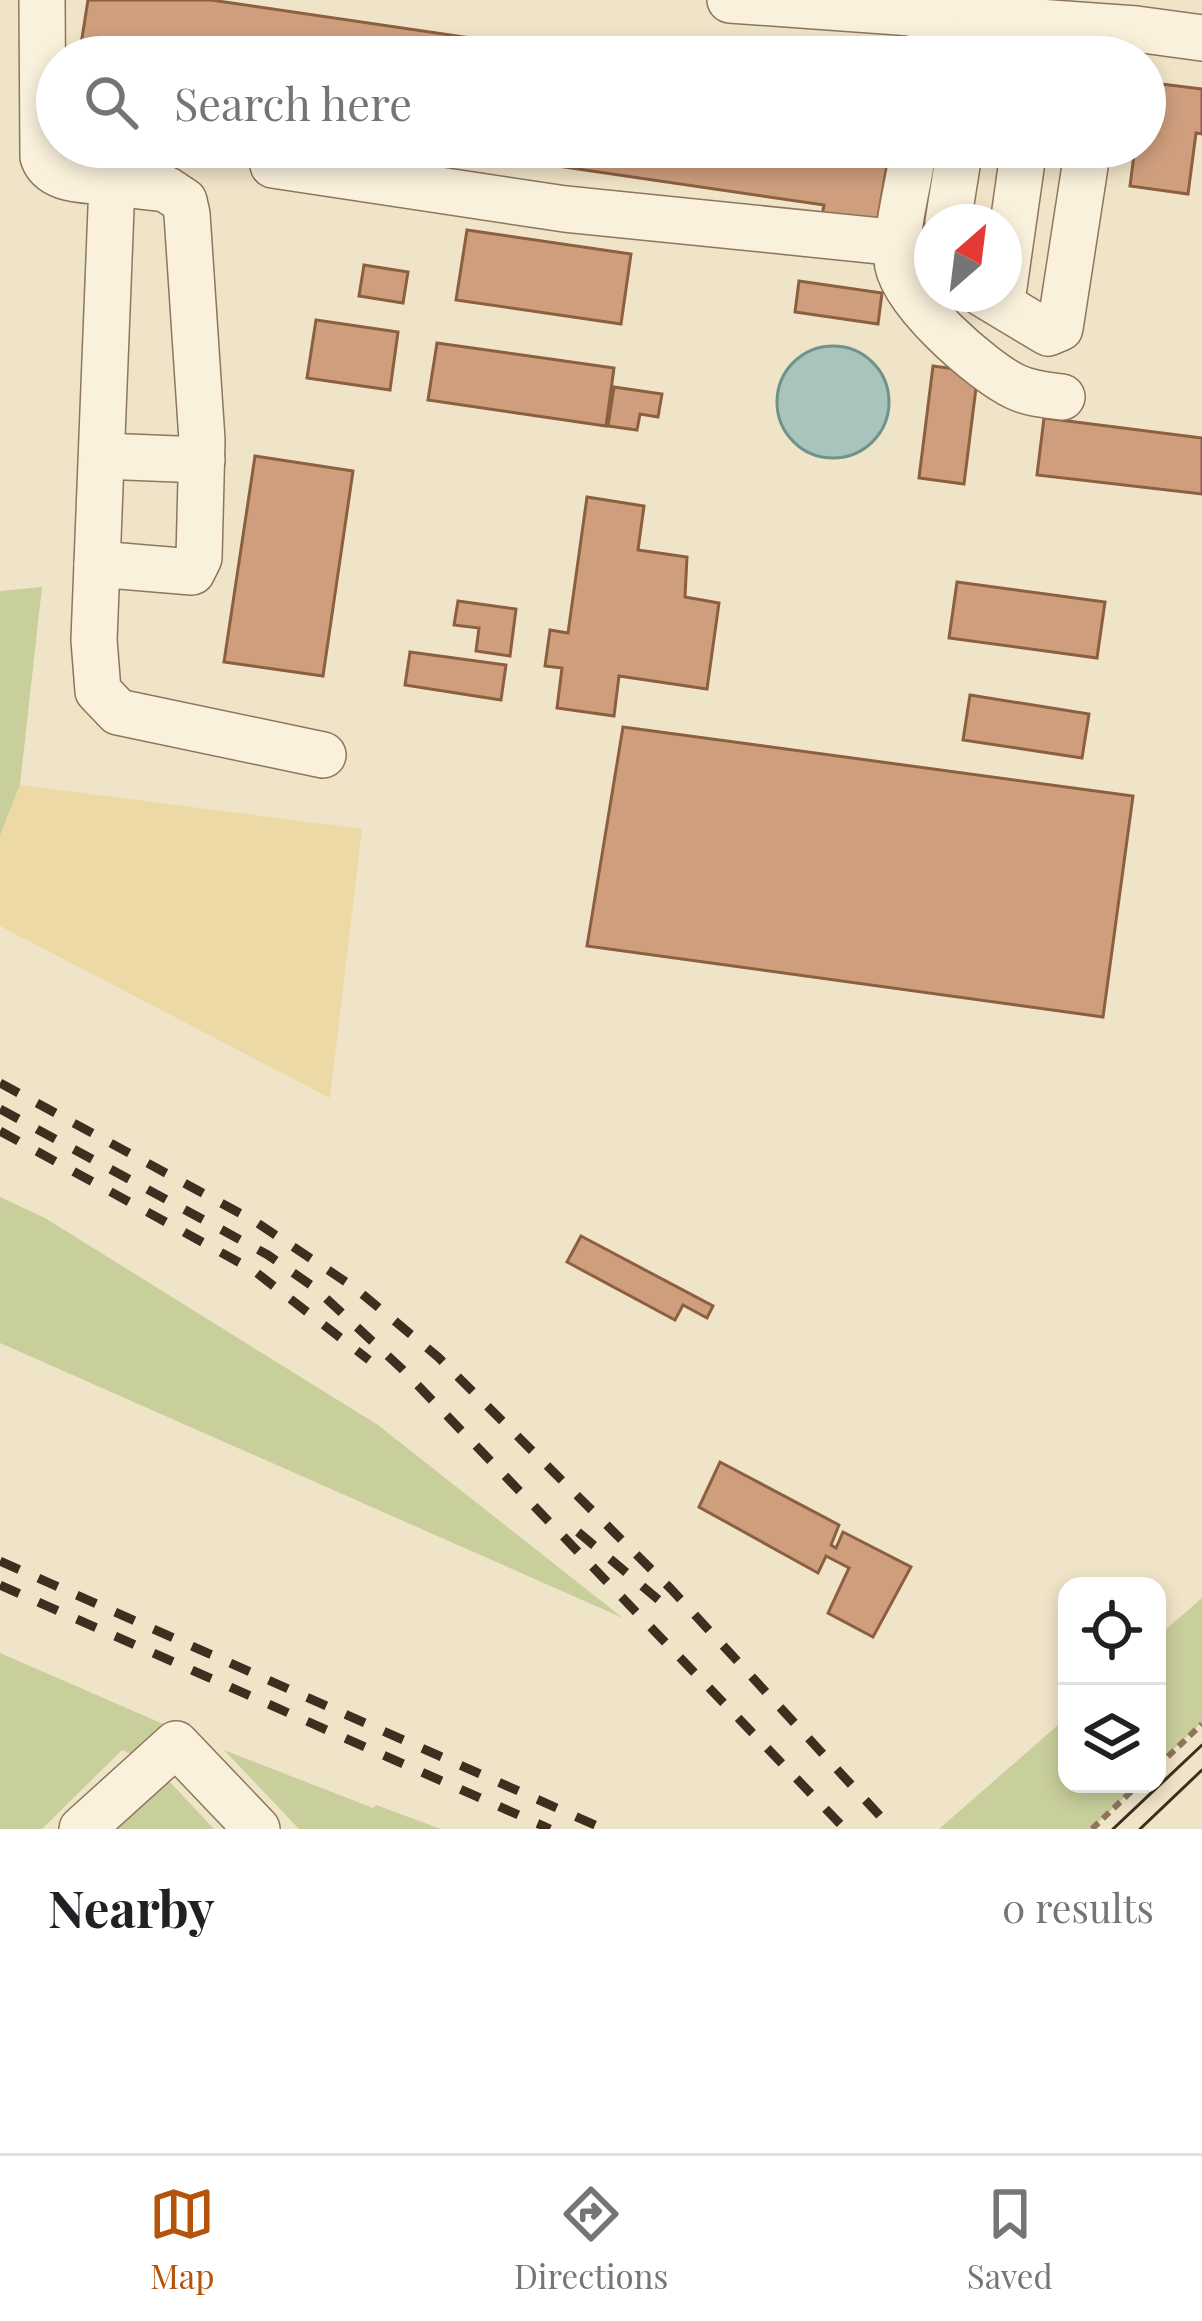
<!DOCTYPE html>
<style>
:root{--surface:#fff;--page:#f6f6f6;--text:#202124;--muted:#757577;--line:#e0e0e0;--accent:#b45309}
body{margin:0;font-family:"Playfair Display",serif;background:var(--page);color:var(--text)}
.controls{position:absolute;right:36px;bottom:36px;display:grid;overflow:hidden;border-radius:24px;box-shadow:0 6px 18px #0003}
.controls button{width:108px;height:108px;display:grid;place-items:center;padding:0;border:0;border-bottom:3px solid var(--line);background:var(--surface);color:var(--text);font:60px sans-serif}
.compass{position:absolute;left:914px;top:204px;width:108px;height:108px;border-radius:50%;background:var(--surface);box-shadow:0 6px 18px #0003;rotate:28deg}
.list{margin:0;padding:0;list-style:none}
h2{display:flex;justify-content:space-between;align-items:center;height:156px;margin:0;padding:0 48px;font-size:51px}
h2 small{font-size:39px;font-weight:400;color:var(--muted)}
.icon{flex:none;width:66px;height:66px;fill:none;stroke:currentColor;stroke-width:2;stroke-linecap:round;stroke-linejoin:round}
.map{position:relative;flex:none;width:1202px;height:1829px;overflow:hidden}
.search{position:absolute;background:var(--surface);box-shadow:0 6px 18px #0003;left:36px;right:36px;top:36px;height:132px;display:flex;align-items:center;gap:30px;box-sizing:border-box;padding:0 42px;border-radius:66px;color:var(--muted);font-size:45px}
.sheet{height:324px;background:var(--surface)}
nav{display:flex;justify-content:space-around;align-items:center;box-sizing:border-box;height:168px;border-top:3px solid var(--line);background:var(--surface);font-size:33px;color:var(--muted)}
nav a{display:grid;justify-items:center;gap:6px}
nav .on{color:var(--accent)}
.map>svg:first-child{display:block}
.green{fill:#c9cf9b}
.sand{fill:#ecd9a5}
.water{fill:#a9c4bc;stroke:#6f938a;stroke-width:3}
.building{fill:#cf9f7d;stroke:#8d5f41;stroke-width:3}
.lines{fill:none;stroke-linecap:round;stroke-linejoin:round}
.minor-casing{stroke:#8d765c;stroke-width:48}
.path{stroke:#8d765c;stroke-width:6;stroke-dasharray:9 6;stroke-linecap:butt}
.minor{stroke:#faf1dc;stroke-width:45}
.tram{stroke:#3d2e20;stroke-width:3}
.rail{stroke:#3d2e20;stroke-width:9;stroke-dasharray:21 21;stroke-linecap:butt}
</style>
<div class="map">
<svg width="1202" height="1829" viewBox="0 0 1202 1829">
<rect width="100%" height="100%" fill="#f0e4c8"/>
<g class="green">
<path d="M42 587 20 785 0 836V591Z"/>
<path d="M0 1197 45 1218 378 1425 623 1618 0 1343Z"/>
<path d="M1202 1598V1722L1157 1765V1637Z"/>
<path d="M0 1653 207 1743 202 1747 150 1737 131 1754 122 1750 42 1829H0Z"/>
<path d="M1067 1717V1784H1138L1091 1829H939Z"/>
<path d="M224 1750 373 1808 376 1805 441 1829H299Z"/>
<path d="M168 1780 214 1829H115Z"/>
</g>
<path class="sand" d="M20 785 362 829 330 1098 0 926V836Z"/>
<circle class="water" cx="833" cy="402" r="56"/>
<g class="building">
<path d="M88 0H211L600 57H79Z"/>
<path d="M1145 82 1202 89V134L1196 133 1188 194 1130 186 1135 147H1145Z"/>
<path d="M428 147H890L876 229 821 221 824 205Z"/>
<path d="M467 230 631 254 621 324 456 300Z"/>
<path d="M364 265 408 272 403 303 359 296Z"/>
<path d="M799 281 882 293 878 324 795 312Z"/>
<path d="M316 320 398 332 390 390 307 378Z"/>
<path d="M437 343 614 368 606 426 428 400Z"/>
<path d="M933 366 978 372 964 484 919 478Z"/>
<path d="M614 387 662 394 658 417 640 414 637 430 608 426Z"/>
<path d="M1044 418 1202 438V494L1037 475Z"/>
<path d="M255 456 353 471 323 676 224 662Z"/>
<path d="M587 497 644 506 638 550 687 557 685 597 719 603 707 689 619 676 614 716 557 708 562 668 545 666 550 630 568 633Z"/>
<path d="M957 582 1105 602 1097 658 949 638Z"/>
<path d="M458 601 516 609 510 656 476 651 479 628 454 625Z"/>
<path d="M410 652 506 665 501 700 405 685Z"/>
<path d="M970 695 1089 714 1082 758 963 740Z"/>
<path d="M623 727 1133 796 1103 1017 587 946Z"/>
<path d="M581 1236 713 1306 707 1318 683 1305 675 1320 567 1262Z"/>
<path d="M720 1462 839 1525 831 1545 836 1548 843 1532 911 1567 873 1637 828 1613 849 1568 826 1556 818 1573 699 1507Z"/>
</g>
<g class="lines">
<g class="minor-casing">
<g id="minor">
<path d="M42 0 43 157C52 183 88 179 112 183L94 640 98 691 118 712 323 755"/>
<path d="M730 0 1136 29 1202 38"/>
<path d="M927 57 933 15"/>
<path d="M914 147C909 183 897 223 897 259 897 297 983 372 1016 387 1031 394 1046 395 1062 397"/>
<path d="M273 165 565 209 900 243"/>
<path d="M948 222 960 147"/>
<path d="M1004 287 1024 147"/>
<path d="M983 294 1048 333 1060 328 1088 147"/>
<path d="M102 456 202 460"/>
<path d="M97 564 192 572 199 558 202 440 187 214 184 201 166 189 112 183"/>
<path d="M82 1829 176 1744 257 1829"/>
</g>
</g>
<g class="path">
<path d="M1157 1767 1202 1724"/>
<path d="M1092 1829 1139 1784"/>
</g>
<use href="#minor" class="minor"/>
<g class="tram">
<path d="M1113 1829 1202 1745"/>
<path d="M1140 1829 1202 1770"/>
</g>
<g class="rail">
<path d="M0 1083 256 1222 355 1288 438 1357 671 1589 892 1829"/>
<path d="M0 1109 268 1255 315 1288 402 1369 845 1829"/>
<path d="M0 1131 253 1270 369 1360"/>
<path d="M578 1532 660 1601"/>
<path d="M0 1561 604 1829"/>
<path d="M0 1585 550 1829"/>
</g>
</g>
</svg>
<div class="controls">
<button><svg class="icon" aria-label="locate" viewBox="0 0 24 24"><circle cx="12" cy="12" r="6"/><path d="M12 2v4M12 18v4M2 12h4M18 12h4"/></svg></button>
<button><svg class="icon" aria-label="layers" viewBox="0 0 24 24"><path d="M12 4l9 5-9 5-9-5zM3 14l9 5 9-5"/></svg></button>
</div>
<svg class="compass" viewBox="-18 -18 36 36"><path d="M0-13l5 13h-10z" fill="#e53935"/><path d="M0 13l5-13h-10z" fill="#757577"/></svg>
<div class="search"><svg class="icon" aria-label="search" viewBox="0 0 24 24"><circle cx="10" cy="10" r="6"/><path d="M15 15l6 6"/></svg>Search here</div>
</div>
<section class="sheet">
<h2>Nearby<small>0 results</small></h2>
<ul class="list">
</ul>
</section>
<nav>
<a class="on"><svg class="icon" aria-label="map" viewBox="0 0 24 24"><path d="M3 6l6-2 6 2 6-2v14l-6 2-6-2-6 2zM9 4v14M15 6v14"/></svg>Map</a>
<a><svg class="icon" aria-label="directions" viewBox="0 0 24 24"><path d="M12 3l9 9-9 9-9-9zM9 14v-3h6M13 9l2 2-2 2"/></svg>Directions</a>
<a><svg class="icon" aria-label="saved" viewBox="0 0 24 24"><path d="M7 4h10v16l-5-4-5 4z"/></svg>Saved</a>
</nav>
